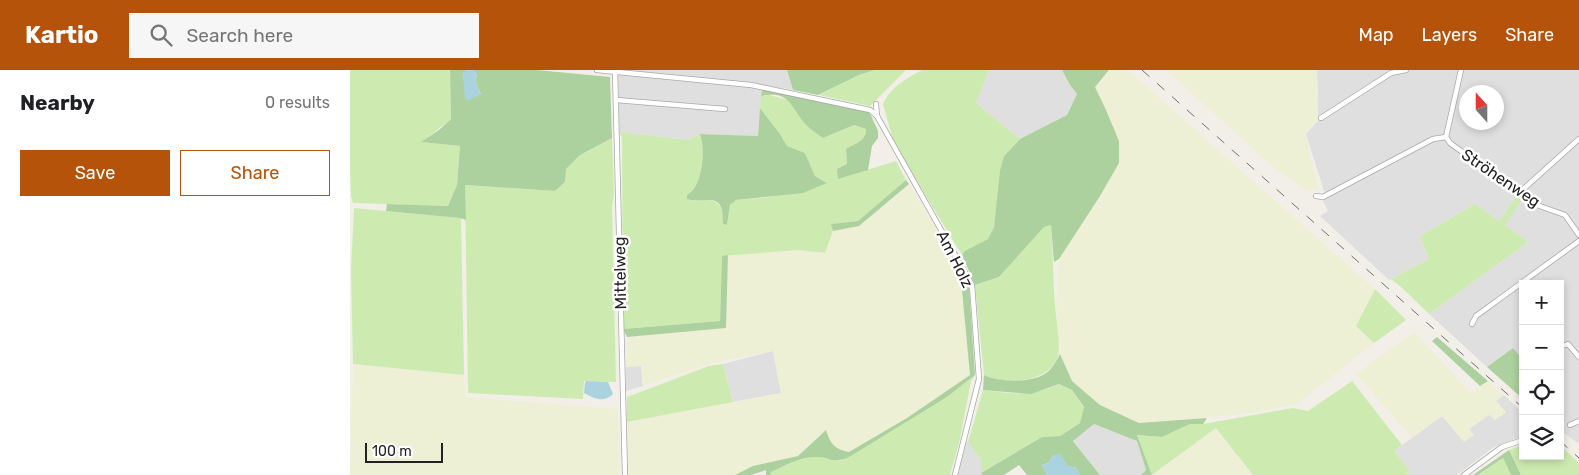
<!DOCTYPE html>
<meta charset="utf-8">
<style>
:root{--surface:#fff;--page:#f6f6f6;--text:#202124;--muted:#757577;--line:#e0e0e0;--accent:#b45309}
body{margin:0;font-family:Rubik,sans-serif;background:var(--page);color:var(--text)}
.controls{position:absolute;right:15px;bottom:15px;display:grid;overflow:hidden;border-radius:0px;box-shadow:0 2px 8px #0003}
.controls button{width:45px;height:45px;display:grid;place-items:center;padding:0;border:0;border-bottom:1px solid var(--line);background:var(--surface);color:var(--text);font:25px sans-serif}
.compass{position:absolute;left:1109px;top:15px;width:45px;height:45px;border-radius:50%;background:var(--surface);box-shadow:0 2px 8px #0003;rotate:339deg}
.scale{position:absolute;left:15px;bottom:12px;width:78px;box-sizing:border-box;padding-left:5px;border:2px solid #222;border-top:0;font-size:14px;line-height:18px;white-space:nowrap;color:#222;-webkit-text-stroke:4px #fff;paint-order:stroke}
.list{margin:0;padding:0;list-style:none}
h2{display:flex;justify-content:space-between;align-items:center;height:65px;margin:0;padding:0 20px;font-size:21px}
h2 small{font-size:16px;font-weight:400;color:var(--muted)}
.actions{display:flex;gap:10px;padding:15px 20px}
.actions a{flex:1;padding:11px 0;border:1px solid var(--accent);border-radius:0px;text-align:center;font-size:18px;color:var(--accent)}
.actions .main{background:var(--accent);color:#fff}
.icon{flex:none;width:28px;height:28px;fill:none;stroke:currentColor;stroke-width:2;stroke-linecap:round;stroke-linejoin:round}
.map{position:relative;flex:none;width:1229px;height:405px;overflow:hidden}
header{display:flex;align-items:center;gap:30px;box-sizing:border-box;height:70px;padding:0 25px;background:var(--accent);color:#fff}
header strong{font-size:24px}
nav{display:flex;gap:28px;margin-inline-start:auto;font-size:18px}
.search{width:350px;height:45px;background:var(--page);display:flex;align-items:center;gap:12px;box-sizing:border-box;padding:0 18px;border-radius:0px;color:var(--muted);font-size:19px}
main{display:flex}
aside{flex:1;background:var(--surface)}
.map>svg:first-child{display:block}
.residential{fill:#e0dfdf;fill-rule:evenodd}
.farmland{fill:#eef0d5}
.grass{fill:#cdebb0}
.forest{fill:#add19e;fill-rule:evenodd}
.water{fill:#aad3df}
.lines{fill:none;stroke-linecap:round;stroke-linejoin:round}
.street-casing{stroke:#a9a9a9;stroke-width:6}
.street{stroke:#fff;stroke-width:4.5}
.rail{stroke:#707070;stroke-width:1;stroke-dasharray:10 10;stroke-linecap:butt}
.labels{text-anchor:middle;dominant-baseline:central;stroke-width:5;stroke-linejoin:round;paint-order:stroke}
.street-label{font-size:16px;fill:#222;stroke:#fff}
</style>
<header>
<strong>Kartio</strong>
<div class="search"><svg class="icon" aria-label="search" viewBox="0 0 24 24"><circle cx="10" cy="10" r="6"/><path d="M15 15l6 6"/></svg>Search here</div>
<nav><a>Map</a><a>Layers</a><a>Share</a></nav>
</header>
<main>
<aside>
<h2>Nearby<small>0 results</small></h2>
<ul class="list">
</ul>
<div class="actions"><a class="main">Save</a><a>Share</a></div>
</aside>
<div class="map">
<svg width="1229" height="405" viewBox="0 0 1229 405">
<rect width="100%" height="100%" fill="#f2efe9"/>
<g class="residential">
<path d="M268 0H437L443 20 412 15 408 66 350 64 338 70 269 62Z"/>
<path d="M639 0H712L720 15 727 24 717 45 670 69 626 33Z"/>
<path d="M967 0H1229V374L1210 360V214H1173V290L1163 278 1137 297 1079 244 1178 172 1155 155 1172 128 1167 125 1149 151 1125 134 1070 166 1079 189 1039 210 970 146 978 141 971 127 975 124 956 64 968 51ZM1116 22H1146V52H1116Z"/>
<path d="M423 281 431 323 383 332 373 294Z"/>
<path d="M291 296 293 316 276 321V297Z"/>
<path d="M1154 325 1173 343V366L1144 377 1107 405H1055L1060 401 1044 381 1092 346 1114 371 1119 359 1140 344 1145 350 1156 342 1146 331Z"/>
<path d="M744 354 787 371 796 400 791 405H750L723 370Z"/>
<path d="M615 370 618 372 631 390V403L633 405H606Z"/>
</g>
<g class="farmland">
<path d="M759 0H778L1025 219 1006 256 1024 273 947 334 907 342 830 351 789 353 750 335 722 311 710 284 706 235 709 189 727 160 756 40 745 17Z"/>
<path d="M816 0H967L968 50 955 64 969 119 957 121 924 98Z"/>
<path d="M559 114 610 199 620 305 557 348 499 382 489 380 481 374 475 360 448 386 403 397 385 405H277V352L431 323 423 281 369 291 293 316 291 296 276 297 277 267 376 257 378 185 448 180 475 183 483 161 509 156Z"/>
<path d="M1064 262 1121 323 1138 311 1154 325 1146 331 1156 342 1145 350 1139 345 1119 359 1124 365 1114 372 1092 346 1062 368 1006 304Z"/>
<path d="M3 294 114 305 116 327 268 339 269 405H0Z"/>
<path d="M866 358 903 405H804Z"/>
</g>
<g class="grass">
<path d="M0 0H100L101 49 72 72 110 76 107 115 98 136 3 133 1 126 0 97Z"/>
<path d="M525 0H556L520 36 469 25 507 6Z"/>
<path d="M572 0H639L626 33 670 69 654 86 644 157 638 169 616 181 612 185 544 74 533 34C542 16 554 10 572 0Z"/>
<path d="M419 25 439 30 473 68 504 55 516 59C516 72 506 73 496 79L497 94 491 98 488 109 546 91 556 110 508 151 482 154 483 161 475 183 448 180 372 186 370 251 273 259 272 67 269 62 338 70 350 64C355 79 353 103 345 117 343 120 340 123 337 125L343 131C365 129 373 129 373 154L377 155 380 135 386 130 419 127 476 112 465 106 455 83 437 76 430 64 410 38 411 26Z"/>
<path d="M262 68 264 123 262 137 266 312 234 311 233 329 118 323 115 115 205 121 215 112 216 99 230 85Z"/>
<path d="M1167 125 1173 128 1155 155 1178 172 1079 244 1051 217 1041 209 1079 189 1070 166 1125 134 1149 151Z"/>
<path d="M4 138 111 148 114 305 3 294 1 200Z"/>
<path d="M701 155C703 182 703 209 705 236 706 248 711 277 708 286 700 313 656 315 634 305L625 215 649 207 694 157Z"/>
<path d="M1025 219 1056 250 1024 273 1006 256Z"/>
<path d="M373 294 383 332 277 352V327L359 296Z"/>
<path d="M625 305 621 311 610 369 600 405H420L421 402 445 391 466 386 490 391 597 327Z"/>
<path d="M1002 311 1052 375 1044 381 1060 401 1055 405H903L866 358 802 405 787 365 812 367 840 354H853L943 338 958 341Z"/>
<path d="M709 314 722 320 734 338 730 353 710 366 692 367 631 403V390L618 372 633 320C664 324 680 327 709 314Z"/>
<path d="M1173 375V386H1210V375L1229 393V405H1171L1159 380Z"/>
<path d="M1153 388 1161 405H1129Z"/>
</g>
<g class="forest">
<path d="M100 0H187L260 7 262 68 230 85 216 99 215 112 205 121 115 115 116 150 110 148 36 141 37 134 98 136 107 115 110 76 71 72 89 60 101 49ZM113 3 127 4 125 12 131 24 116 29Z"/>
<path d="M437 0H525L509 5 468 25 443 20Z"/>
<path d="M712 0H759L745 17 756 40 769 71V93L750 126 709 189 704 192 701 155 694 157 649 207 625 215 612 185 615 181 638 169 644 157 650 101 654 86 670 69 717 45 727 24 720 15Z"/>
<path d="M412 19 519 41 528 61V68L522 76 518 100 488 109 487 99 497 94 496 79C505 73 516 72 516 59L504 55 473 68C466 63 457 57 452 50 439 33 438 21 411 26Z"/>
<path d="M410 38 430 64 437 76 455 83 465 106 477 113 453 123 386 130 380 135 377 155 373 154C373 119 359 135 337 129V125C340 123 343 120 345 117 353 103 355 79 350 64L408 66Z"/>
<path d="M556 110 559 114 509 156 483 161 481 154 508 151Z"/>
<path d="M378 185 376 258 277 267 273 259 370 251 372 186Z"/>
<path d="M610 199 619 216 625 305 597 327 499 387C482 395 480 386 465 387 450 387 434 396 421 402L420 405H416V400L401 405H385L403 396 448 386 476 360C480 373 484 379 499 382L557 348 620 305Z"/>
<path d="M1087 267 1138 311 1130 316 1082 271Z"/>
<path d="M1163 278 1173 290V329L1137 297Z"/>
<path d="M710 284 722 311 750 335 789 353 857 348 853 354H840L812 367 787 365 802 405H791L796 400 787 371 744 354 723 371 750 405H730L726 398 718 396 704 385 698 393 692 395 697 405H677L669 395 654 405H633L631 403 692 367 710 366 730 353 734 337 722 320 709 314 681 324 633 320 634 305C649 312 677 313 693 305 701 301 706 292 710 284Z"/>
<path d="M1159 380 1171 405H1161L1153 388 1128 405H1123Z"/>
</g>
<g class="water">
<path d="M117 0H124L127 4 125 12 131 24 119 30 115 29 113 3Z"/>
<path d="M236 311 258 312 263 324C254 333 245 329 234 323L235 313Z"/>
<path d="M710 384 718 396 726 398 730 405H697L692 395 698 393 704 385Z"/>
</g>
<g class="lines">
<g class="street-casing">
<g id="street">
<path d="M247 0 401 15 520 40 527 46"/>
<path d="M265 0 275 405"/>
<path d="M266 30 375 39"/>
<path d="M526 34 527 46 622 215 629 309 605 405"/>
<path d="M971 48 1041 3 1056 0"/>
<path d="M1096 67 1100 73 1184 134 1215 145 1229 165"/>
<path d="M1096 67 1111 0"/>
<path d="M1169 123 1229 69"/>
<path d="M966 126 973 127 1083 69 1096 67"/>
<path d="M1122 254 1126 246 1229 171"/>
<path d="M1210 277 1218 274 1229 287"/>
<path d="M1220 355 1229 351"/>
<path d="M1114 405 1152 377 1173 370"/>
</g>
</g>
<use href="#street" class="street"/>
<g class="rail">
<path d="M792 0 1173 338"/>
<path d="M1210 371 1229 388"/>
</g>
</g>
<g class="labels">
<g class="street-label">
<text transform="translate(1151 108) rotate(34)">Ströhenweg</text>
<text transform="translate(605 189) rotate(63)">Am Holz</text>
<text transform="translate(270 203) rotate(-91)">Mittelweg</text>
</g>
</g>
</svg>
<div class="controls">
<button>+</button>
<button>−</button>
<button><svg class="icon" aria-label="locate" viewBox="0 0 24 24"><circle cx="12" cy="12" r="6"/><path d="M12 2v4M12 18v4M2 12h4M18 12h4"/></svg></button>
<button><svg class="icon" aria-label="layers" viewBox="0 0 24 24"><path d="M12 4l9 5-9 5-9-5zM3 14l9 5 9-5"/></svg></button>
</div>
<svg class="compass" viewBox="-18 -18 36 36"><path d="M0-13l5 13h-10z" fill="#e53935"/><path d="M0 13l5-13h-10z" fill="#757577"/></svg>
<div class="scale">100 m</div>
</div>
</main>
